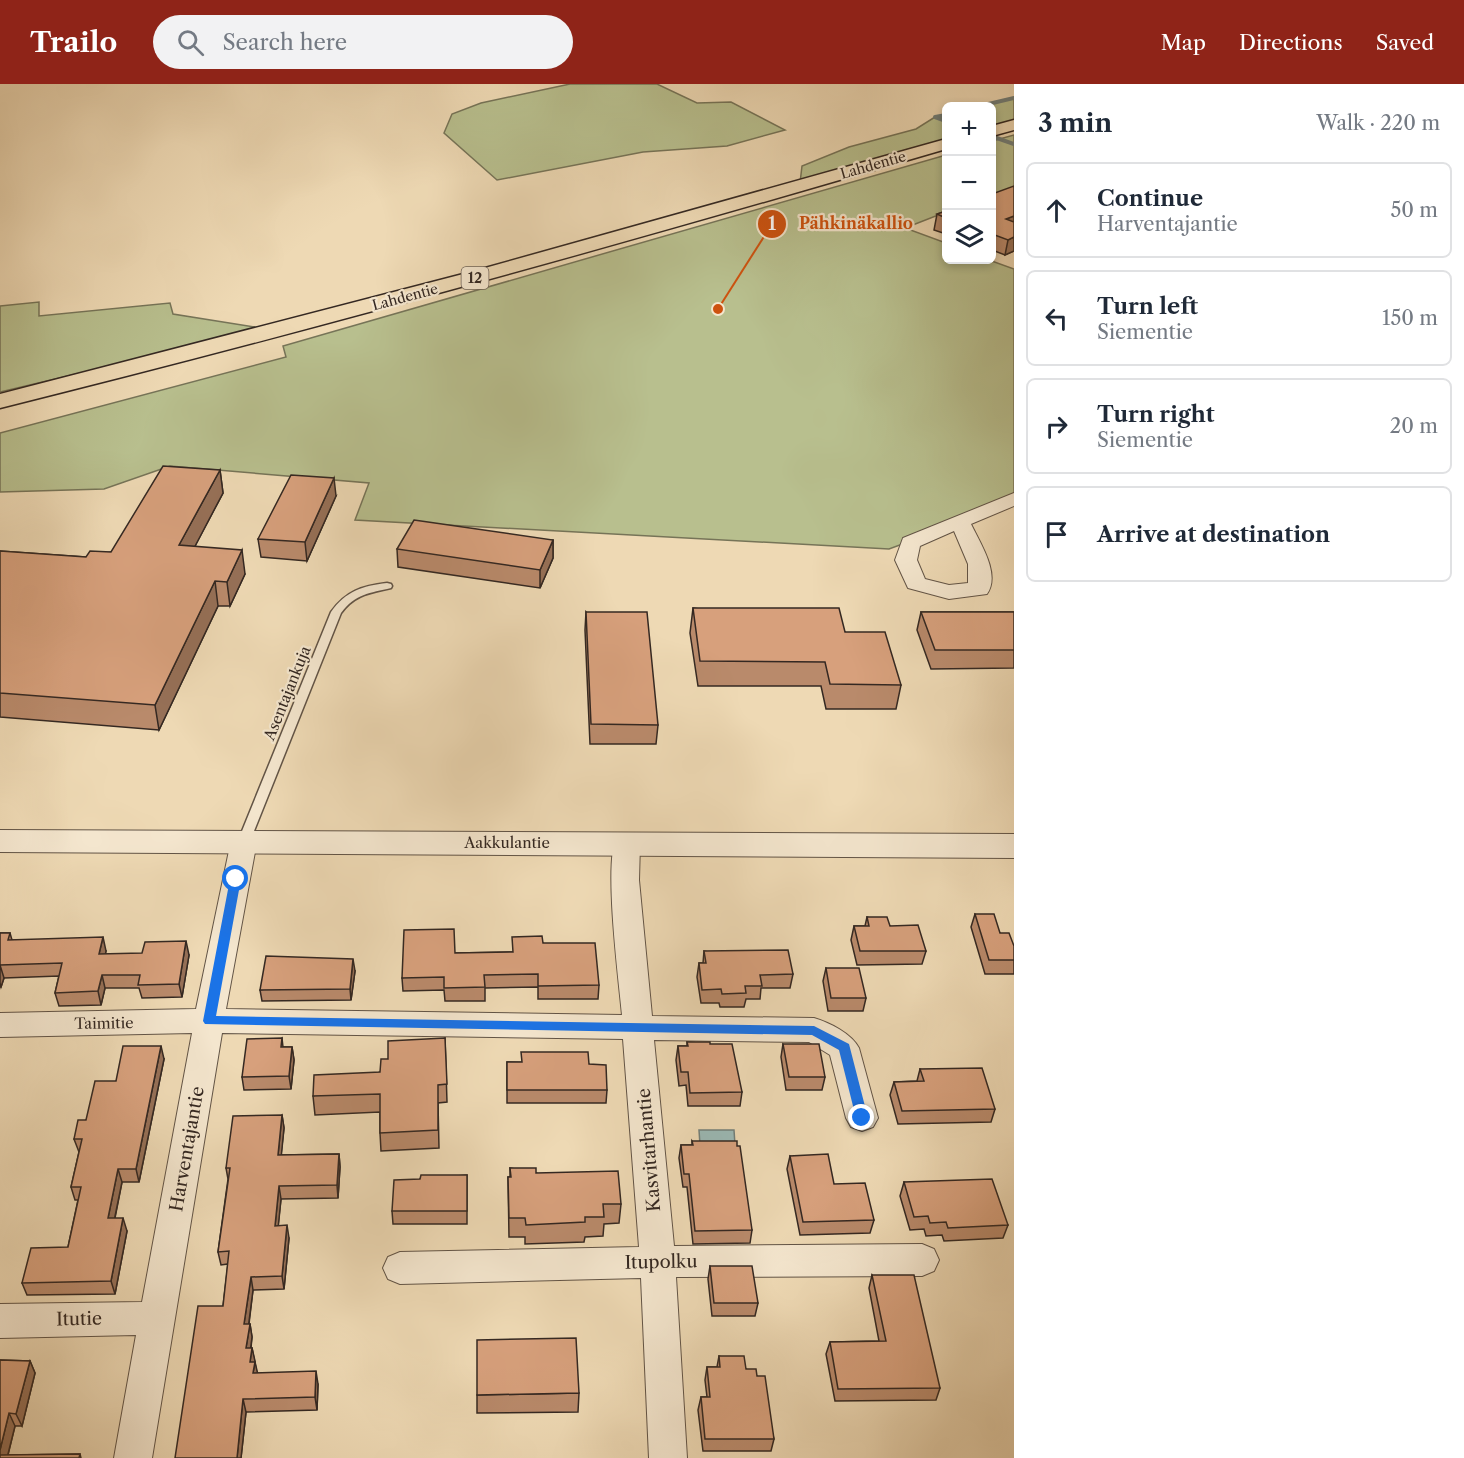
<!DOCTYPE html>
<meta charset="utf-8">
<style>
:root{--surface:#fff;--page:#f2f2f3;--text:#1f2937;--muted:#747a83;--line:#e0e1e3;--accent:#8f2418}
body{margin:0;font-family:"Libre Caslon Text",serif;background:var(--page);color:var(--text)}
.controls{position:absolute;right:18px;top:18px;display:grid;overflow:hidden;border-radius:9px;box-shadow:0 3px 9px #0003}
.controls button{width:54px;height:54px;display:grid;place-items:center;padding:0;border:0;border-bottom:2px solid var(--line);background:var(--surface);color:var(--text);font:30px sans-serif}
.stop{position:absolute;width:18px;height:18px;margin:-14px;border:4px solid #1a73e8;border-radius:50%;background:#fff}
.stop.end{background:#1a73e8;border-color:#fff;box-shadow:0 2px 6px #0008}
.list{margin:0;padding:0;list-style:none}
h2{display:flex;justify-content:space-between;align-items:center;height:78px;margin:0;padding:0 24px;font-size:26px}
h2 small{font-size:20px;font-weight:400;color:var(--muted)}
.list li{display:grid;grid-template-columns:39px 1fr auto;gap:18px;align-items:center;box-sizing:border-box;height:96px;margin:0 12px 12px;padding:0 12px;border:2px solid var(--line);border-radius:9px}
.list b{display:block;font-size:22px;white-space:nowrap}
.list p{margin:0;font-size:20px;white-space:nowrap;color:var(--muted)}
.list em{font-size:20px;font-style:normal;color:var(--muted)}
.icon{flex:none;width:33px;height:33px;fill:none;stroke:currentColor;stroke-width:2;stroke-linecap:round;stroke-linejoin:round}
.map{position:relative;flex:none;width:1014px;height:1374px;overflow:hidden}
header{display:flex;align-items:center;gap:36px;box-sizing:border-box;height:84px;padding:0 30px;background:var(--accent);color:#fff}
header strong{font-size:28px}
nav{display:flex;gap:33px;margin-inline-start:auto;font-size:21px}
.search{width:420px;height:54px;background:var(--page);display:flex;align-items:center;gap:15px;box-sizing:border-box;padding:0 21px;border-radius:33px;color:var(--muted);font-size:22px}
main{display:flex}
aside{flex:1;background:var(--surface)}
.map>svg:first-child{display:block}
.green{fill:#b8bf8e;stroke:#767458;stroke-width:1.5}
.water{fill:#9bb9b5;stroke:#727f7a;stroke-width:1.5}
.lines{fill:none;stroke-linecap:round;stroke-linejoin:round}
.stream{stroke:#727f7a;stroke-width:4}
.service-casing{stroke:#625446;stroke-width:3}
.minor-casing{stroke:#625446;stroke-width:2}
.tertiary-casing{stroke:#625446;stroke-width:2}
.trunk-casing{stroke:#342822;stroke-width:3}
.service{fill:#f4e6ce;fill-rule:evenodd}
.minor{fill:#f4e6ce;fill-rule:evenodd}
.tertiary{fill:#f4e6ce;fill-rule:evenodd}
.trunk{fill:#eed9b4;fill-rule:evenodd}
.wall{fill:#b98a6b;stroke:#342822;stroke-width:1.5}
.shaded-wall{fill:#967057;stroke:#342822;stroke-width:1.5}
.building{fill:#d7a07c;stroke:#342822;stroke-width:1.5}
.route{fill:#1a73e8}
.labels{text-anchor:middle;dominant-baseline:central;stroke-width:4.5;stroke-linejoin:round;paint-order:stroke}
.far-street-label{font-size:14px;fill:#342822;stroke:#f4e6ce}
.shield{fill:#f4e6ce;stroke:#6e6156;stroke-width:1.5}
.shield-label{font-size:14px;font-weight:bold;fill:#342822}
.street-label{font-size:15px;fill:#342822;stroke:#f4e6ce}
.near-street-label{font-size:18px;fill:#342822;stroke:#f4e6ce}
.leader{fill:none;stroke:#cd520f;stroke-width:2}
.callout-dot{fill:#cd520f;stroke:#f4e6ce;stroke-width:2}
.mark-label{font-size:18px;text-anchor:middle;font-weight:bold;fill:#fff}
.callout-label{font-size:16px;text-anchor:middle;font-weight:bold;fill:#cd520f;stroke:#f4e6ce;stroke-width:4.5;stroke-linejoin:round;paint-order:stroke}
</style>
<header>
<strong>Trailo</strong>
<div class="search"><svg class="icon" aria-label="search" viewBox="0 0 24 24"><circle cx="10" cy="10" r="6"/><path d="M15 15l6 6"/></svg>Search here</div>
<nav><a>Map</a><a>Directions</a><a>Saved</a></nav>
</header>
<main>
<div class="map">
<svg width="1014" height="1374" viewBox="0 0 1014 1374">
<rect width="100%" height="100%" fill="#eed9b4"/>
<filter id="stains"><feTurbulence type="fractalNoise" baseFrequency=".00333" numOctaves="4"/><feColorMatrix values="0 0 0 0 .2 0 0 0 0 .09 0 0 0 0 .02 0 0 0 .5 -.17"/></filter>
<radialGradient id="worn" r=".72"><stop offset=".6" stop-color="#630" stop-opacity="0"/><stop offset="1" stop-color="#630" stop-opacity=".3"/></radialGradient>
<g class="green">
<path d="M570 0H657L697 19 731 18 785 46 727 62 643 68 497 96 444 49 452 30 481 19Z"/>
<path d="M1014 14V36L992 42V22H980Z"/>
<path d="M946 31V56L800 99 802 82 849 63 916 45 935 33Z"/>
<path d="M1014 51V104L992 112V57Z"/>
<path d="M946 71V128L905 144 946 159V176H989L1014 185V419L889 465 355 436 369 399 170 382 104 405 0 408V349L286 273 283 262Z"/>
<path d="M39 218V232L170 219 173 230 267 245 0 308V222Z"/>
</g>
<path class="water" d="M699 1046H734L735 1061H700Z"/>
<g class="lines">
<g class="stream">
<path d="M980 22 1014 14"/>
<path d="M946 31 935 33 946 37"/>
<path d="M994 53 1014 60"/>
</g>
<g class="service-casing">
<path id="service" d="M387 499 391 500 392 502 391 504C370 509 355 510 341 529L250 757 248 760H240L238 757 331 528C346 507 362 502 387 499Z"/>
</g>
<g class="minor-casing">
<g id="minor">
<path d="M1014 409V422L971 440C980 459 1001 490 987 510L949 515 908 504 895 476 903 454ZM954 447 968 480V499L949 501 925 495 917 476 920 462Z"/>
<path d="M244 748 253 750 257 757 226 925 622 931C619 898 603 776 617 752L627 750 637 752 640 759 639 796 652 932 814 934C830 939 851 949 859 964L878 1034 873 1043 862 1047 851 1043 846 1034 830 971 809 958 654 956 674 1162 922 1160 934 1165 939 1176 934 1187 922 1192 676 1193 687 1374H649L641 1194 400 1200 388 1195 383 1184 388 1173 400 1168 639 1163 623 955 222 949 152 1374H114L136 1251 0 1254V1220L142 1218 192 949 0 953V929L196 925 231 757 235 750Z"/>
</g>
</g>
<g class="tertiary-casing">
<path id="tertiary" d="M0 746 1014 750V774L0 768Z"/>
</g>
<g class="trunk-casing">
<g id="trunk">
<path d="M1014 36V46L992 52V42Z"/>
<path d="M946 55V65C632 157 318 245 0 324V310L467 189Z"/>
</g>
</g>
<use href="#service" class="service"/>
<use href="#minor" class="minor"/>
<use href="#tertiary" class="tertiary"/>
<use href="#trunk" class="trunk"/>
</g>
<g class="wall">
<path d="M992 110 1014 167 1005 171 992 166Z"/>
<path d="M946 127V150L934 146 937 130Z"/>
<path d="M220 386 223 409 195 462 245 490 230 522H218L159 646 0 633V467L86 473 111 468Z"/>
<path d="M336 412 307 477 261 473 258 455Z"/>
<path d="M553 456V474L540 504 398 483 397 465Z"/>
<path d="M693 524 845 548 901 601 896 625H826L821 602H698L690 549Z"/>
<path d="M586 528 658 641 656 660H590L585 546Z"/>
<path d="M921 528H1014V584L931 585 917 546Z"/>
<path d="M975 830 1000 849 1014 862V890H985L971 843Z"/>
<path d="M867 833 890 842 926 867 922 880 857 881 851 856 854 842H865Z"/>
<path d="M0 849H10L12 856 106 867 105 870 189 871 182 913 142 914 139 904H105L101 921 59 922 55 909 59 892 4 894 1 903H0Z"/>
<path d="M543 859 599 901 598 915H538V903L485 904V917H445L444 906 403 907 402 894 455 869 512 868Z"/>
<path d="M704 867 793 890 790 904H761L760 915H746L744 923H720L719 919H701L697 893 699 879H703Z"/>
<path d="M826 884 866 914 863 927H828L823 897Z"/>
<path d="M355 887 351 916 262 917 260 906Z"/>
<path d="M282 954 283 963H292L294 976 291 1005 244 1006 242 993Z"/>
<path d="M445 954 447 1018 438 1019 439 1064 381 1067 380 1049V1028L315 1031 313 1012 380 988 388 975Z"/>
<path d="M687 958 710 960 742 1008 740 1022H688L686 1001 679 1002 676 976 678 962H687Z"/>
<path d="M783 960 825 993 822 1006H786L781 973Z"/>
<path d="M164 975 139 1098H122L115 1134 127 1147 115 1210 27 1211 22 1199 68 1163 78 1116H75L71 1103 79 1068 74 1055 86 1036 116 997Z"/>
<path d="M507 978 589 980 607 1006 606 1019H507Z"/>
<path d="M920 985 995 1025 991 1038 898 1040 890 1011 894 998 917 997Z"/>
<path d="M282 1031 284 1044 281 1071 339 1070 340 1083 338 1114 281 1115 278 1142 289 1154 284 1205 253 1206 249 1240H250L252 1253 251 1264H252L257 1289 318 1300 317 1326 246 1328 241 1374 223 1222 228 1180 221 1181 218 1168 228 1095 226 1084Z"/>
<path d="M692 1057 752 1146 750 1159 693 1160 687 1103H683L679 1074 681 1061H692Z"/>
<path d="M790 1072 834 1100 874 1136 870 1149 800 1151 787 1085Z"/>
<path d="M510 1084 536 1089 621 1120 619 1139 604 1140 603 1152 585 1153 584 1158 525 1160V1153H509L508 1093H510Z"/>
<path d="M467 1091V1140H393L392 1127 420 1095Z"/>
<path d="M904 1098 1008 1141 1003 1154 944 1157 942 1151 926 1152 924 1145 910 1146 900 1112Z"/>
<path d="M710 1182 758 1219 755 1232H712L708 1195Z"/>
<path d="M872 1191 940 1304 936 1316 835 1317 826 1270 830 1258 879 1257 869 1204Z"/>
<path d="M719 1272 746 1285 757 1292 774 1355 771 1367H703L698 1326 701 1313H707L705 1296 707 1283H717Z"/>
<path d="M0 1276 30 1277 35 1289 22 1342H15L8 1371 80 1370 81 1374H0Z"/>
<path d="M579 1309 578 1328 477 1329V1311Z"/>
</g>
<g class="shaded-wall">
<path d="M1014 132V146L1006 135Z"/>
<path d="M1014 153V167L1005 171 1008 156Z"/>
<path d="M220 386 223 409 183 485 179 461Z"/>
<path d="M334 394 336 412 307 477 305 458Z"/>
<path d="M553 456V474L540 504V486Z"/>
<path d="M242 466 245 490 230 522 227 498Z"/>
<path d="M215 497 218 522 159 646 155 621Z"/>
<path d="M103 853 106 867 103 884 99 870Z"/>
<path d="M186 857 189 871 182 913 179 900Z"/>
<path d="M353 875 355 887 351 916 350 905Z"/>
<path d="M0 881 4 894 1 903 0 899Z"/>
<path d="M102 891 105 904 101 921 98 907Z"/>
<path d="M161 962 164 975 139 1098 136 1085Z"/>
<path d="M292 963 294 976 291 1005 289 992Z"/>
<path d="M282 1031 284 1044 280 1085 278 1071Z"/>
<path d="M339 1070 340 1083 338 1114 337 1101Z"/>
<path d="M118 1085 122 1098 112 1147 108 1134Z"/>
<path d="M279 1102 281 1115 277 1155 275 1142Z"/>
<path d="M123 1134 127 1147 115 1210 111 1197Z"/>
<path d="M287 1141 289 1154 284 1205 282 1192Z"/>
<path d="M251 1193 253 1206 247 1253 244 1240Z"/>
<path d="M250 1240 252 1253 249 1277 246 1264Z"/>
<path d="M252 1264 255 1277 253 1291 250 1278Z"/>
<path d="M30 1277 35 1289 22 1342 16 1330Z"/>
<path d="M255 1278 258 1291 253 1289Z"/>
<path d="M316 1287 318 1300 317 1326 315 1313Z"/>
<path d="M243 1315 246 1328 241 1374H237Z"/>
<path d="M9 1329 15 1342 7 1374H0V1366Z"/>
</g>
<g class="building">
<path d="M1014 102V132L1006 135 1014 138V153L1008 156 992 150V110Z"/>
<path d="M946 127V134L937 130Z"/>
<path d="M163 382 220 386 179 461 242 466 227 498 215 497 155 621 0 609V467L86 473 90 467 111 468Z"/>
<path d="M291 391 334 394 305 458 258 455Z"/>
<path d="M414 436 553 456 540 486 397 465Z"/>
<path d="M693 524H839L845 548H885L901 601 830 600 825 578 700 577Z"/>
<path d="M586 528H647L658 641 591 640Z"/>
<path d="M921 528H1014V566H935Z"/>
<path d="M975 830H994L1000 849H1009L1014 862V876H989Z"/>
<path d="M867 833H887L890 842 918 841 926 867H860L854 842H869Z"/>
<path d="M454 845 455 869 513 868 512 853 542 852 543 859H595L599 901 538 902V890L484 891 485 903 444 904V893L402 894 404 846Z"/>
<path d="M0 849H10L8 856 103 853 99 870 142 869 145 858 186 857 179 900 138 901 140 891H102L98 907 55 909 62 879 0 881Z"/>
<path d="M788 866 793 890 760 891 762 902H745L746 909 722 910 721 905 702 906 699 879H706L704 867Z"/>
<path d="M266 872 353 875 350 905 260 906Z"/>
<path d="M826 884H859L866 914H831Z"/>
<path d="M282 954 281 963H292L289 992 242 993 247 955Z"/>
<path d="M445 954 447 1000 438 1001V1046L380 1049V1010L313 1012 314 991 380 988 381 975H388V957Z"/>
<path d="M687 958H710V960H732L742 1008 690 1009 688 988H681L678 962H688Z"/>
<path d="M783 960H819L825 993H789Z"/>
<path d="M123 962H161L136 1085H118L108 1134H123L111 1197 22 1199 31 1164 68 1163 81 1103H71L82 1055H74L78 1036H86L95 997H116Z"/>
<path d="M521 968H588L589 980 606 981 607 1006H507V978H522Z"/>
<path d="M982 984 995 1025 902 1027 894 998 924 997 920 985Z"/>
<path d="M282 1031 278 1071 339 1070 337 1101 279 1102 275 1142 287 1141 282 1192 251 1193 244 1240H250L246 1264H252L250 1278H255L253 1289 316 1287 315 1313 243 1315 237 1374H175L198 1222H223L229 1167 218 1168 230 1084H226L233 1032Z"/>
<path d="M692 1057H737V1062H740L752 1146 695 1147 689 1090H684L681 1061H693Z"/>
<path d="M828 1070 834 1100 865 1099 874 1136 803 1138 790 1072Z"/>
<path d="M510 1084H536V1089L618 1087 621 1120H603L604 1133H585V1138L526 1141 525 1134H509L508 1093H511Z"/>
<path d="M421 1091H467V1127H392L394 1096 420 1095Z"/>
<path d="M992 1095 1008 1141 948 1144 946 1138 930 1139 928 1132 914 1133 904 1098Z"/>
<path d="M710 1182H752L758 1219H714Z"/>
<path d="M872 1191H914L940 1304 838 1305 830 1258 886 1257Z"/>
<path d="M576 1254 579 1309 477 1311V1256Z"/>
<path d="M719 1272H744L746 1285H756L757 1292H765L774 1355H705L701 1313H710L707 1283H720Z"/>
<path d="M0 1276 30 1277 16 1330 9 1329 0 1366Z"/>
<path d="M80 1370 79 1374H0V1371Z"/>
</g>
<path class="route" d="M236 791 241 795 216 932 814 942 849 960 868 1034 862 1039 856 1034 839 966 812 951 205 940 203 937 230 795Z"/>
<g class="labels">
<g class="far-street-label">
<text transform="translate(873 81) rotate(-16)">Lahdentie</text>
<text transform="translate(405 213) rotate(-15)">Lahdentie</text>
</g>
<rect class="shield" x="461.5" y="183" width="27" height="22" rx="4.5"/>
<g class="shield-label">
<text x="475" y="194">12</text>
</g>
<g class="street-label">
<text transform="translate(287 609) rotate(-68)">Asentajankuja</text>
<text x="507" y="758">Aakkulantie</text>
<text transform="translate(104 939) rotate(-1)">Taimitie</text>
</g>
<g class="near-street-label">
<text transform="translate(187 1065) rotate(-80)">Harventajantie</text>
<text transform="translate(649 1066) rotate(-95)">Kasvitarhantie</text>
<text transform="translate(661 1178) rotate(-1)">Itupolku</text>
<text transform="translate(79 1235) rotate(-1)">Itutie</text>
</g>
</g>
<path class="leader" d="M718 225L772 140"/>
<g class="callout-dot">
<circle cx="718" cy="225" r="6"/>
<circle cx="772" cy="140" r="15"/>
</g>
<g class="mark-label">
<text x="772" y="146">1</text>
</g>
<g class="callout-label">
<text x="856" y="145">Pähkinäkallio</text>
</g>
<rect width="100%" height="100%" filter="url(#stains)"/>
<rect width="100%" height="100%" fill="url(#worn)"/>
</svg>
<div class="controls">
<button>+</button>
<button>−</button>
<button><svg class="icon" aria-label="layers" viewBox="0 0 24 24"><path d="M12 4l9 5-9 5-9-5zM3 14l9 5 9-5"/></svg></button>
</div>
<div class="stop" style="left:236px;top:795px"></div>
<div class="stop end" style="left:862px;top:1034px"></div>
</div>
<aside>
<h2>3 min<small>Walk · 220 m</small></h2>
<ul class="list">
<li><svg class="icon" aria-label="ahead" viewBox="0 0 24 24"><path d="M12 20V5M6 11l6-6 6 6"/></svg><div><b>Continue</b><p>Harventajantie</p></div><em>50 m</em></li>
<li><svg class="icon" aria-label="left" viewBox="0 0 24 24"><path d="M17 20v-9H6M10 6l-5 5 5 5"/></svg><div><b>Turn left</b><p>Siementie</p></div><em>150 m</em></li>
<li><svg class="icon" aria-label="right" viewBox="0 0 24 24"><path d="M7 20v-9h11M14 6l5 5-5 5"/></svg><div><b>Turn right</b><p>Siementie</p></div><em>20 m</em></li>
<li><svg class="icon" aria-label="arrive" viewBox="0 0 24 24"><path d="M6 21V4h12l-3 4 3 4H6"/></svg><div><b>Arrive at destination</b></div></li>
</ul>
</aside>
</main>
